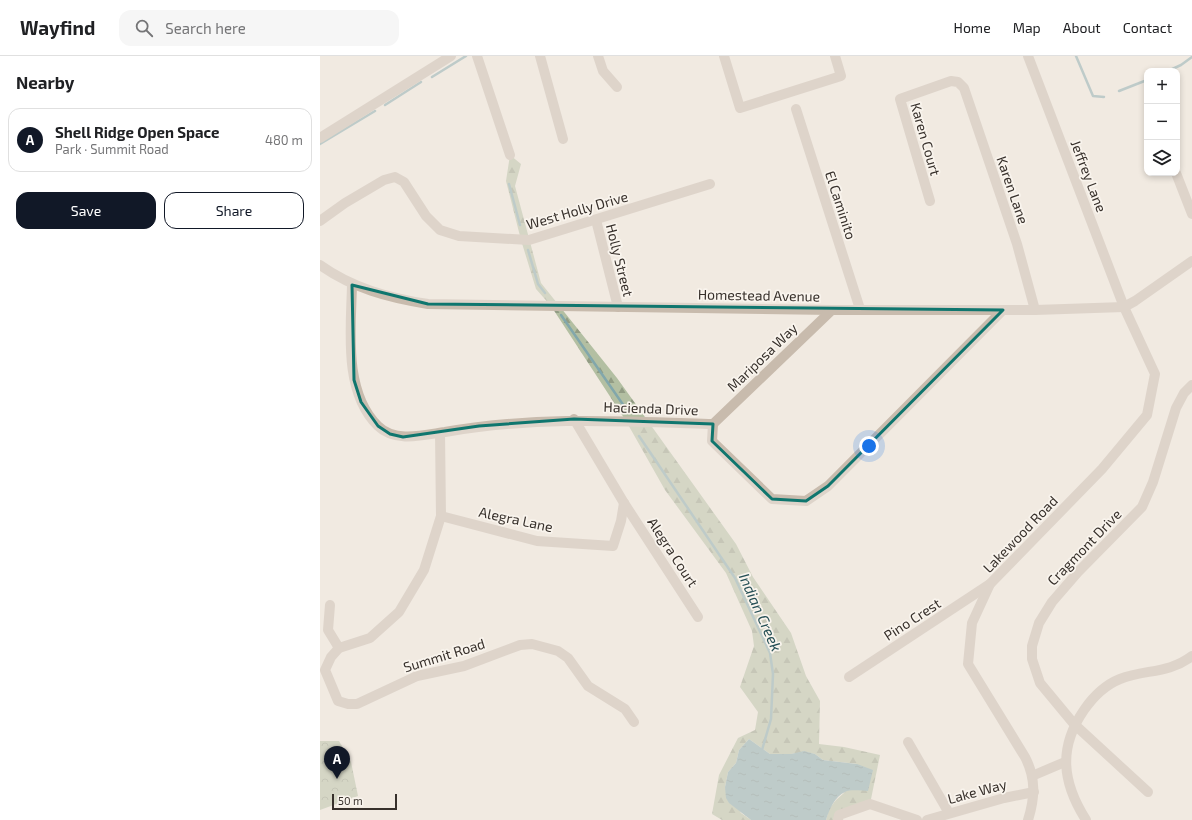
<!DOCTYPE html>
<meta charset="utf-8">
<style>
:root{--surface:#fff;--page:#f6f6f6;--text:#202124;--muted:#757577;--line:#e0e0e0;--accent:#111827}
body{margin:0;font-family:"Exo 2",sans-serif;background:var(--page);color:var(--text)}
.controls{position:absolute;right:12px;top:12px;display:grid;overflow:hidden;border-radius:8px;box-shadow:0 2px 6px #0003}
.controls button{width:36px;height:36px;display:grid;place-items:center;padding:0;border:0;border-bottom:1px solid var(--line);background:var(--surface);color:var(--text);font:20px sans-serif}
.scale{position:absolute;left:12px;bottom:10px;width:65px;box-sizing:border-box;padding-left:4px;border:2px solid #37302b;border-top:0;font-size:11px;line-height:14px;white-space:nowrap;color:#37302b;-webkit-text-stroke:3px #f9f4ed;paint-order:stroke}
.you{position:absolute;left:549px;top:390px;width:14px;height:14px;margin:-10px;border:3px solid #fff;border-radius:50%;background:#1a73e8;box-shadow:0 0 0 6px #1a73e833}
.badge{display:grid;place-items:center;width:26px;height:26px;border-radius:50%;background:var(--accent);color:#fff;font-size:13px;font-weight:700}
.pin{position:absolute;translate:-50% -33px;filter:drop-shadow(0 1px 2px #0008)}
.pin::after{content:'';position:absolute;top:21px;width:14px;height:12px;background:inherit;clip-path:polygon(0 0,100% 0,50% 100%)}
.list{margin:0;padding:0;list-style:none}
h2{display:flex;justify-content:space-between;align-items:center;height:52px;margin:0;padding:0 16px;font-size:17px}
h2 small{font-size:13px;font-weight:400;color:var(--muted)}
.list li{display:grid;grid-template-columns:26px 1fr auto;gap:12px;align-items:center;box-sizing:border-box;height:64px;margin:0 8px 8px;padding:0 8px;border:1px solid var(--line);border-radius:12px}
.list b{display:block;font-size:15px;white-space:nowrap}
.list p{margin:0;font-size:13px;white-space:nowrap;color:var(--muted)}
.list em{font-size:13px;font-style:normal;color:var(--muted)}
.actions{display:flex;gap:8px;padding:12px 16px}
.actions a{flex:1;padding:9px 0;border:1px solid var(--accent);border-radius:12px;text-align:center;font-size:14px;color:var(--accent)}
.actions .main{background:var(--accent);color:#fff}
.icon{flex:none;width:22px;height:22px;fill:none;stroke:currentColor;stroke-width:2;stroke-linecap:round;stroke-linejoin:round}
.map{position:relative;flex:none;width:872px;height:764px;overflow:hidden}
header{display:flex;align-items:center;gap:24px;box-sizing:border-box;height:56px;padding:0 20px;background:var(--surface);border-bottom:1px solid var(--line)}
header strong{font-size:19px}
nav{display:flex;gap:22px;margin-inline-start:auto;font-size:14px}
.search{width:280px;height:36px;background:var(--page);display:flex;align-items:center;gap:10px;box-sizing:border-box;padding:0 14px;border-radius:12px;color:var(--muted);font-size:15px}
main{display:flex}
aside{flex:1;background:var(--surface)}
.map>svg:first-child{display:block}
.forest{fill:url(#forest-firs)}
.park{fill:url(#park-crowns)}
.water{fill:url(#water-ripples)}
.lines{fill:none;stroke-linecap:round;stroke-linejoin:round}
.stream{stroke:#82a7ab;stroke-width:2.5}
.minor{stroke:#c8bbad;stroke-width:10}
.marked{fill:none;stroke:#0f766e;stroke-width:3;stroke-linejoin:round}
.labels{text-anchor:middle;dominant-baseline:central;stroke-width:3.5;stroke-linejoin:round;paint-order:stroke}
.street-label{font-size:14px;fill:#37302b;stroke:#f9f4ed}
.water-label{font-size:15px;font-style:italic;fill:#254f55;stroke:#f9f4ed}
</style>
<header>
<strong>Wayfind</strong>
<div class="search"><svg class="icon" aria-label="search" viewBox="0 0 24 24"><circle cx="10" cy="10" r="6"/><path d="M15 15l6 6"/></svg>Search here</div>
<nav><a>Home</a><a>Map</a><a>About</a><a>Contact</a></nav>
</header>
<main>
<aside>
<h2>Nearby<small></small></h2>
<ul class="list">
<li><span class="badge">A</span><div><b>Shell Ridge Open Space</b><p>Park · Summit Road</p></div><em>480 m</em></li>
</ul>
<div class="actions"><a class="main">Save</a><a>Share</a></div>
</aside>
<div class="map">
<svg width="872" height="764" viewBox="0 0 872 764">
<defs>
<pattern id="forest-firs" width="22" height="20" patternUnits="userSpaceOnUse"><rect width="22" height="20" fill="#b3bfa2"/><path d="M5 1l3.5 6h-7zM16 11l3.5 6h-7z" fill="#929c84"/></pattern>
<pattern id="park-crowns" width="20" height="18" patternUnits="userSpaceOnUse"><rect width="20" height="18" fill="#b3bfa2"/><path d="M2 6a3 3 0 1 1 6 0M12 15a3 3 0 1 1 6 0" fill="none" stroke="#929c84"/></pattern>
<pattern id="water-ripples" width="26" height="14" patternUnits="userSpaceOnUse"><rect width="26" height="14" fill="#82a7ab"/><path d="M2 4q2-2 4 0t4 0M15 11q2-2 4 0t4 0" fill="none" stroke="#6b888b"/></pattern>
</defs>
<rect width="100%" height="100%" fill="#f1eae1"/>
<path class="forest" d="M190 99 201 108 195 130 221 227 297 322 416 488 433 521 471 577 486 620 500 645 499 688 524 691 560 699 550 748 518 764H506L509 753 516 744 525 736 537 708 503 704 495 698 484 696 471 698H450L429 683 419 694 416 707 408 716 405 731 421 757 431 764H402L392 758 399 719 418 682 435 674 438 656 420 631 434 590 432 575 406 517 345 434 306 365 231 250 216 233 201 184 186 125Z"/>
<path class="park" d="M0 685H19L31 706 38 740 0 754Z"/>
<path class="water" d="M429 683 450 698H471L484 695 495 698 503 704 537 708 553 714 548 735C542 735 531 733 525 736 515 740 509 754 506 764H431L409 747 406 742 405 731 408 716 416 707 419 694Z"/>
<g class="lines">
<g class="stream">
<path d="M756 0 773 40 784 41"/>
<path d="M848 15 861 9 872 1"/>
<path d="M112 21 146 0"/>
<path d="M799 35 827 24"/>
<path d="M65 49 101 26"/>
<path d="M0 88 55 55"/>
<path d="M189 128 200 169"/>
<path d="M208 194 218 228 225 237"/>
<path d="M241 259 304 350"/>
<path d="M319 380 415 522 450 597 453 618 451 663 442 694"/>
</g>
<g class="minor">
<path d="M157 0 190 99"/>
<path d="M220 0 243 83"/>
<path d="M278 0 283 15 297 31"/>
<path d="M404 0 420 52 521 20 515 0"/>
<path d="M708 0 804 251 835 318 827 359 782 413 670 528 652 567 648 608 705 701C716 722 715 742 708 764"/>
<path d="M476 53 540 253"/>
<path d="M0 82 131 0"/>
<path d="M856 117 872 158"/>
<path d="M610 145 580 43 631 25 638 26 644 32 697 188 715 254"/>
<path d="M276 164 298 251"/>
<path d="M0 165 25 147 64 124 75 121 84 126 106 160 120 174 139 180 209 184 390 128"/>
<path d="M0 209C32 232 69 242 108 248L512 254H715L804 251 815 245 872 205"/>
<path d="M32 229C31 273 23 336 58 370 75 387 104 379 125 376 214 360 302 365 393 368L392 385 452 443 486 445 508 430 683 254"/>
<path d="M254 363 304 447 378 561"/>
<path d="M393 368 512 254"/>
<path d="M120 377 121 460 104 514 79 556 50 582 19 592 11 601 5 614 18 645 28 648H37L97 620 144 610 200 589 212 588 238 595 248 602 268 630 305 653 314 666"/>
<path d="M121 460 217 485 293 490 301 465 304 447"/>
<path d="M10 549 8 574 19 592"/>
<path d="M529 621 670 528"/>
<path d="M588 686 629 757"/>
<path d="M712 720 745 706"/>
<path d="M828 736 754 668 720 627 712 603V590L719 567 732 546 758 516 822 451 833 426 856 352 864 337 872 329"/>
<path d="M518 764 519 759 550 748 597 764"/>
<path d="M607 764 684 742 714 736"/>
<path d="M766 764C742 726 738 692 764 654 773 641 785 629 800 623 826 613 848 618 872 600"/>
</g>
</g>
<path d="M0 0H872V764H0ZM32 229 108 248 683 254 508 430 486 445 452 443 392 385 393 368 254 363 159 370 83 381 70 378 58 370 41 346 34 324Z" fill="#f1eae1" fill-opacity=".55" fill-rule="evenodd"/>
<path class="marked" d="M32 229 108 248 683 254 508 430 486 445 452 443 392 385 393 368 254 363 159 370 83 381 70 378 58 370 41 346 34 324Z"/>
<g class="labels">
<g class="street-label">
<text transform="translate(606 83) rotate(74)">Karen Court</text>
<text transform="translate(769 120) rotate(69)">Jeffrey Lane</text>
<text transform="translate(693 134) rotate(71)">Karen Lane</text>
<text transform="translate(521 149) rotate(72)">El Caminito</text>
<text transform="translate(257 154) rotate(-16)">West Holly Drive</text>
<text transform="translate(300 204) rotate(76)">Holly Street</text>
<text transform="translate(439 239) rotate(1)">Homestead Avenue</text>
<text transform="translate(442 301) rotate(-44)">Mariposa Way</text>
<text transform="translate(331 352) rotate(2)">Hacienda Drive</text>
<text transform="translate(196 463) rotate(12)">Alegra Lane</text>
<text transform="translate(700 478) rotate(-46)">Lakewood Road</text>
<text transform="translate(764 491) rotate(-46)">Cragmont Drive</text>
<text transform="translate(353 496) rotate(57)">Alegra Court</text>
<text transform="translate(592 563) rotate(-33)">Pino Crest</text>
<text transform="translate(124 599) rotate(-17)">Summit Road</text>
<text transform="translate(657 735) rotate(-15)">Lake Way</text>
</g>
<g class="water-label">
<text transform="translate(441 556) rotate(66)">Indian Creek</text>
</g>
</g>
</svg>
<div class="controls">
<button>+</button>
<button>−</button>
<button><svg class="icon" aria-label="layers" viewBox="0 0 24 24"><path d="M12 4l9 5-9 5-9-5zM3 14l9 5 9-5"/></svg></button>
</div>
<div class="scale">50 m</div>
<div class="you"></div>
<div class="pin badge" style="left:17px;top:723px">A</div>
</div>
</main>
